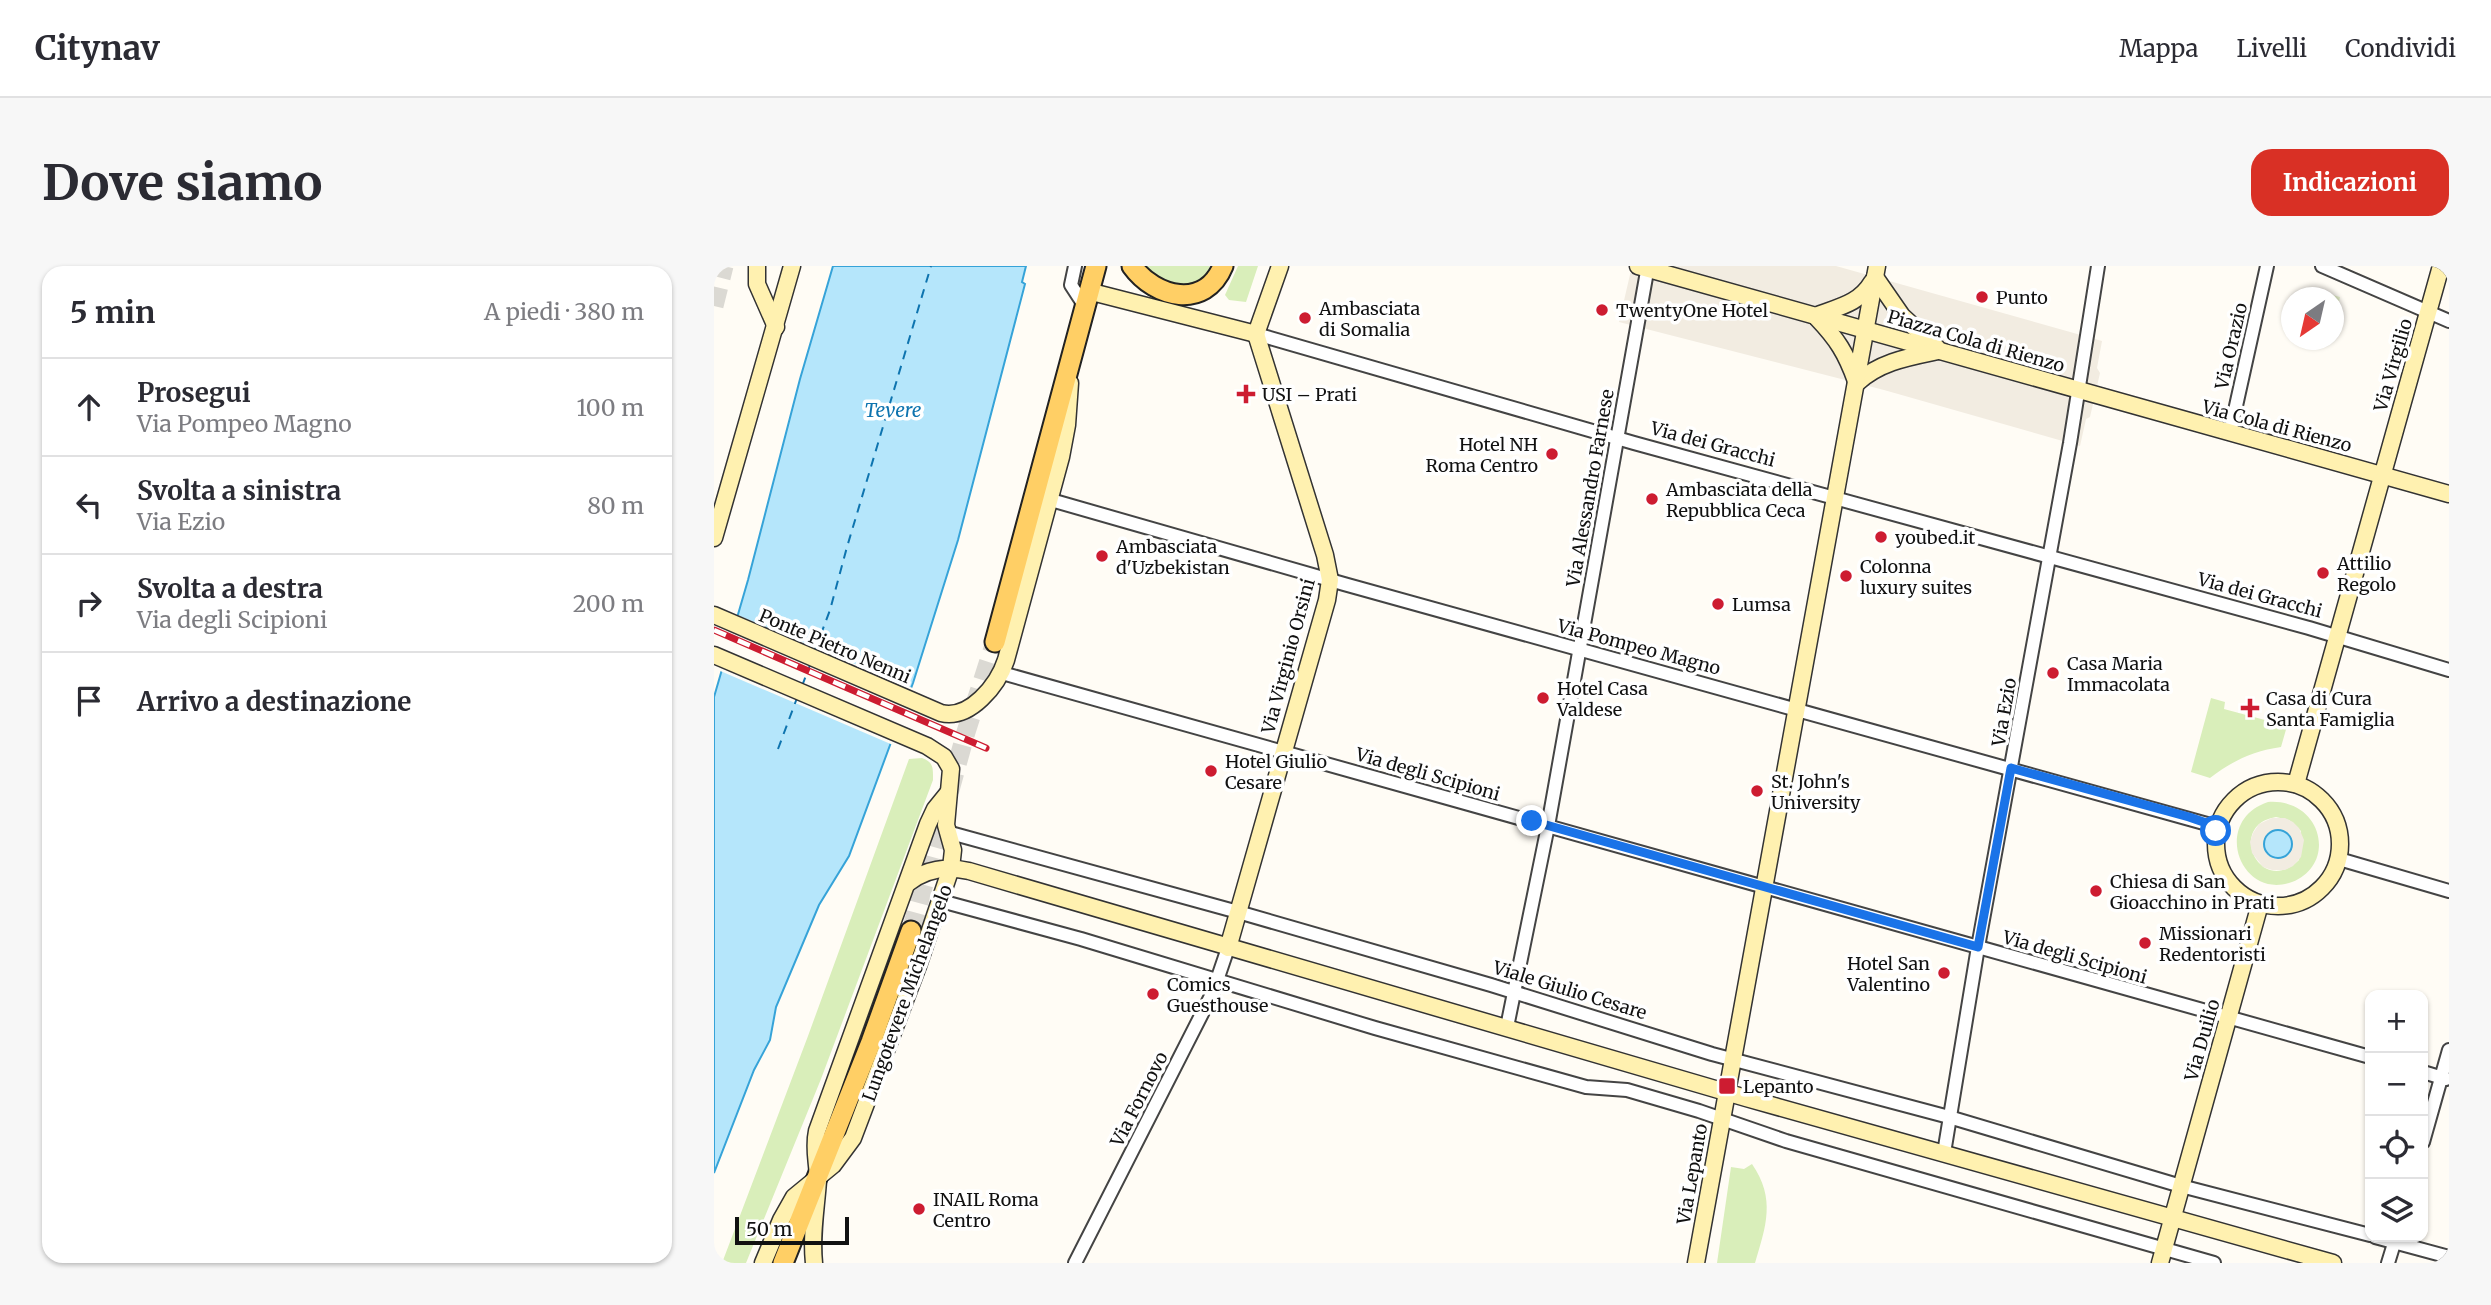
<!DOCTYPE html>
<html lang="it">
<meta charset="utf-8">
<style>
:root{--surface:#fff;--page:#f7f7f7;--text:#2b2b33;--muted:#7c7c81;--line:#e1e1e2;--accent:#d93025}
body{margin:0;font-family:Merriweather,serif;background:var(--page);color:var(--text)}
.controls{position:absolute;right:21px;bottom:21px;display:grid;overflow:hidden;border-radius:14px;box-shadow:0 2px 5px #0004}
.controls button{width:63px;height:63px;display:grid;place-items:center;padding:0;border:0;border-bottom:2px solid var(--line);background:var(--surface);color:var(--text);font:35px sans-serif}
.compass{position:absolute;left:1567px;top:21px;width:63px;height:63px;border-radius:50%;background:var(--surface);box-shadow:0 2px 5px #0004;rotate:214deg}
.scale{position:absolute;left:21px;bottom:18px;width:114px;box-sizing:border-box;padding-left:7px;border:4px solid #111;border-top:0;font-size:19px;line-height:24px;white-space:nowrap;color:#111;-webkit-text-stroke:5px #fff;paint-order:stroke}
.stop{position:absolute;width:21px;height:21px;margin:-16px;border:5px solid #1a73e8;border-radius:50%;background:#fff}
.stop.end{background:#1a73e8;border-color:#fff;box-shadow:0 2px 7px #0008}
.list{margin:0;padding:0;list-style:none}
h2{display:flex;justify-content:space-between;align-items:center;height:91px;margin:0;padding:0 28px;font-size:30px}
h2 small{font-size:23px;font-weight:400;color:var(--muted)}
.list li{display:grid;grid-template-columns:46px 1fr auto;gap:21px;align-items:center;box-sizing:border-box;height:98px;padding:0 28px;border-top:2px solid var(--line)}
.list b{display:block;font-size:26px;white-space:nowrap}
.list p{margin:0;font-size:23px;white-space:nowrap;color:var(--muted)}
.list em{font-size:23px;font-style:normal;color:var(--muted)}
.icon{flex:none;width:38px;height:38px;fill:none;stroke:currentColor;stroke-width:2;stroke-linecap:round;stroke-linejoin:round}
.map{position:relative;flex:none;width:1735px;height:997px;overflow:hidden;border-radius:21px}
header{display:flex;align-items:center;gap:42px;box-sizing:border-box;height:98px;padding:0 35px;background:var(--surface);border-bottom:2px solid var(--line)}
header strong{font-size:33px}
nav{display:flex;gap:38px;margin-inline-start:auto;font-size:24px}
.intro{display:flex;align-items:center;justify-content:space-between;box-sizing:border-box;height:168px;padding:0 42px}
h1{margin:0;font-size:49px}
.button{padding:18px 32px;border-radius:21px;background:var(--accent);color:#fff;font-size:24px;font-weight:700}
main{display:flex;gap:42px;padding:0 42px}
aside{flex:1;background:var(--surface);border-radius:21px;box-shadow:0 2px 5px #0004}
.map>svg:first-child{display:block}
.green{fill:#d9eeba;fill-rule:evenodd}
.pitch{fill:#e9f4cd}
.plaza{fill:#f2ece1;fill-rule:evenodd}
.water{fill:#b5e6fb;stroke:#36a3d8;stroke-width:2}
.pier{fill:#fffcf5}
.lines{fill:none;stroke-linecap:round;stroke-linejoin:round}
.ferry{stroke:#0e74af;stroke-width:2;stroke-dasharray:9 7;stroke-linecap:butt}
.primary-tunnel{stroke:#dbd9d3;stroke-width:19;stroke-dasharray:19 10;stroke-linecap:butt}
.street-casing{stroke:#444;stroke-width:16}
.secondary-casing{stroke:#333;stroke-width:19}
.primary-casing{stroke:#222;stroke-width:23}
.street{stroke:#fff;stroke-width:12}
.secondary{stroke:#fff1b0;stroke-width:16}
.primary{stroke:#ffcf65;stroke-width:19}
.rail-casing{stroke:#cd1c31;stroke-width:7}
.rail{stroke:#fff;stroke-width:4.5;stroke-dasharray:13;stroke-linecap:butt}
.route{stroke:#1a73e8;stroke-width:9}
.poi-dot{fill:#cd1c31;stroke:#fff;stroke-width:2.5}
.labels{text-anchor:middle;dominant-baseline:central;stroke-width:7;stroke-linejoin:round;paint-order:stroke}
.poi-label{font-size:18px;fill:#111;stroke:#fff;text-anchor:start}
.street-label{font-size:18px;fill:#111;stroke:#fff}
.water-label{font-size:19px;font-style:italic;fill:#0e74af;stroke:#fff}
</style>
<header>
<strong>Citynav</strong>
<nav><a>Mappa</a><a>Livelli</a><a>Condividi</a></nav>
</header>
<div class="intro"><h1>Dove siamo</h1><a class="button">Indicazioni</a></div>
<main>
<aside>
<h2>5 min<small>A piedi · 380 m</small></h2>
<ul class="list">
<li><svg class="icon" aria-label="ahead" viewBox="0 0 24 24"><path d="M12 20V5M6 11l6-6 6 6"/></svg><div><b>Prosegui</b><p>Via Pompeo Magno</p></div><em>100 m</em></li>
<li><svg class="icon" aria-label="left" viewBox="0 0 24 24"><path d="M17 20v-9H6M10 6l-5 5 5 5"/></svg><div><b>Svolta a sinistra</b><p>Via Ezio</p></div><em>80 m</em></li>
<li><svg class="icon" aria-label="right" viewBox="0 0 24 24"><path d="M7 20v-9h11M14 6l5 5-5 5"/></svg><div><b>Svolta a destra</b><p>Via degli Scipioni</p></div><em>200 m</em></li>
<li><svg class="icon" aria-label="arrive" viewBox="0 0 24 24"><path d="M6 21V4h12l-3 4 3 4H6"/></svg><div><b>Arrivo a destinazione</b></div></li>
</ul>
</aside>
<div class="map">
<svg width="1735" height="997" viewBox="0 0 1735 997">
<rect width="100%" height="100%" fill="#fffcf5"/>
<g class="green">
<path d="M426 0H496C487 20 475 19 455 20Z"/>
<path d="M524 0H544L532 36 515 34 511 29Z"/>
<path d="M1497 432 1511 436 1510 443 1562 457 1564 450 1575 453 1567 481C1539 485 1518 495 1496 512L1477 506Z"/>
<path d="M208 492C220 496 219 503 219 514L107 813 32 997H8L94 770 195 493Z"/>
<path d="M1554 536C1608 532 1624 598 1578 616 1526 635 1497 555 1554 536ZM1562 551 1575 554 1587 565 1585 594C1546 632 1512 559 1562 551Z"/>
<path d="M1038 898C1062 933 1052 960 1041 997H1003L1017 901 1030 903Z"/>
</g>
<path class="pitch" d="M1600 24 1626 31 1620 60 1619 32 1598 31Z"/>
<g class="plaza">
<path d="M918 0H1122L1388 75 1383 102 1386 107 1376 151 1372 153 1366 180 1170 124 905 56Z"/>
<path d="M1558 552H1571L1579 556 1585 562 1590 574 1587 591 1579 600 1571 604H1558L1549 601 1538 587 1536 576 1539 567 1545 558ZM1562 564 1573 567 1578 577 1575 586 1566 592 1555 590 1550 580 1552 570Z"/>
</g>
<g class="water">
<path d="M119 0H312L308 16 311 18 244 274 199 417 135 590 105 639 62 741 56 774 40 804 0 907V431L34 314 86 113Z"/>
<circle cx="1564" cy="578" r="14"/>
</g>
<path class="pier" d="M21 348 201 423 179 479 4 404Z"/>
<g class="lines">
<g class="ferry">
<path d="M101 384 116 344 133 281 217 0"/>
<path d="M88 420 96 399"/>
<path d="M64 483 83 432"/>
</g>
<g class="primary-tunnel">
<path d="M0 40 10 0"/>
<path d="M197 665 252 466 281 376"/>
</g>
<g class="street-casing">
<g id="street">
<path d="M361 0 357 19 370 39"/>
<path d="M1608 0 1735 55"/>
<path d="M542 68 920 177 1595 362 1735 404"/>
<path d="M1516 167 1553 0"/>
<path d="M337 234 630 318 1504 561"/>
<path d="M288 407 1656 791"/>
<path d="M233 566 524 646 777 719 998 788 1235 851 1467 920 1656 969"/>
<path d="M1625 593 1735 625"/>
<path d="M227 635 367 673 661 762 872 821 913 824 985 845 1072 875 1500 997"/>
<path d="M793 761 834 560 934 0"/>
<path d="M1709 806 1732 813"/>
<path d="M1709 876 1735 784"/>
<path d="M1230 887 1264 681 1356 177 1384 0"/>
<path d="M1661 971 1735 991"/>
<path d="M361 997 499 726 514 682"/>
<path d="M1674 997 1682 971"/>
</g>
</g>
<g class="secondary-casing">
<g id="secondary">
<path d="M43 0V18L62 61"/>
<path d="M924 0 1735 228"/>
<path d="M1161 11 1188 50 1223 82"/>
<path d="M374 25 542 68"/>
<path d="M1101 50C1124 41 1145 38 1158 16"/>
<path d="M1103 52C1123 73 1132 87 1142 115"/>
<path d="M542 68 566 0"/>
<path d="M1143 117C1165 96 1195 91 1224 85"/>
<path d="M0 272 78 0"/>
<path d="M0 349 227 447C256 454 284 419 292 394L347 191 353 159 356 117"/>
<path d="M0 389 213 480 230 491 237 503 232 559 239 584 237 602 204 700 139 872 119 899 80 931 67 954 49 997"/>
<circle cx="1564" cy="578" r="62"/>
<path d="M1582 518 1727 0"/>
<path d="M194 617C211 603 233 600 255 605L1032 832 1619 997"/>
<path d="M514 682 613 334 616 314 611 289 542 68"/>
<path d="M100 997C97 969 102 943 104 915 104 897 99 883 103 865L214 558 221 543 234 527"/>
<path d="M982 997 1163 0"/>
<path d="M1446 997 1546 638"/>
</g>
</g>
<g class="primary-casing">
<g id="primary">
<path d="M418 0C441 32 491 44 509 0"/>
<path d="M281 376 382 0"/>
<path d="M69 997 157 776 197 665"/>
</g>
</g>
<use href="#street" class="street"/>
<use href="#secondary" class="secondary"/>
<use href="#primary" class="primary"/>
<g class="rail-casing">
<path id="rail" d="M0 364 272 482"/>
</g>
<use href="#rail" class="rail"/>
</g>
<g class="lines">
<path class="route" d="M818 555 1264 681 1297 502 1475 551 1504 561 1502 565"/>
</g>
<g class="poi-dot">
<circle cx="1268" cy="31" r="7"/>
<circle cx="888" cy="44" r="7"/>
<circle cx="591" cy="52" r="7"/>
<path d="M528.5 117.5h7v7h7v7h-7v7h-7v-7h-7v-7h7z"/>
<circle cx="838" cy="188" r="7"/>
<circle cx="938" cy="233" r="7"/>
<circle cx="1167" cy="271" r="7"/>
<circle cx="388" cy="290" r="7"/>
<circle cx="1609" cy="307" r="7"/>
<circle cx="1132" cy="310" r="7"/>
<circle cx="1004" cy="338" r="7"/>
<circle cx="1339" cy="407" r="7"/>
<circle cx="829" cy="432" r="7"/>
<path d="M1532.5 431.5h7v7h7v7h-7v7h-7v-7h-7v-7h7z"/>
<circle cx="497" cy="505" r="7"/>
<circle cx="1043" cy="525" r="7"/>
<circle cx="1382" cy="625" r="7"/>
<circle cx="1431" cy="677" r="7"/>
<circle cx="1230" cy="707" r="7"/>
<circle cx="439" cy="728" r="7"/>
<rect x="1004" y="811" width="18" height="18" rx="3.5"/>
<circle cx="205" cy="943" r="7"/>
</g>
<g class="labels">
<g class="poi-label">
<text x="1282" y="31">Punto</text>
<text x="605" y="42">Ambasciata<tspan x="605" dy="21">di Somalia</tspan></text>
<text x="902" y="44">TwentyOne Hotel</text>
<text x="548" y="128">USI – Prati</text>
<text x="824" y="178" text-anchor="end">Hotel NH<tspan x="824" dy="21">Roma Centro</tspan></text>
<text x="952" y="223">Ambasciata della<tspan x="952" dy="21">Repubblica Ceca</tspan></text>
<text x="1181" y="271">youbed.it</text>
<text x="402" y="280">Ambasciata<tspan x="402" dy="21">d'Uzbekistan</tspan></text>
<text x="1623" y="297">Attilio<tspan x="1623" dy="21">Regolo</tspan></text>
<text x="1146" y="300">Colonna<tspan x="1146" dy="21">luxury suites</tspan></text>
<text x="1018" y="338">Lumsa</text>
<text x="1353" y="397">Casa Maria<tspan x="1353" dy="21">Immacolata</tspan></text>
<text x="843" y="422">Hotel Casa<tspan x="843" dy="21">Valdese</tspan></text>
<text x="1552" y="432">Casa di Cura<tspan x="1552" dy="21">Santa Famiglia</tspan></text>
<text x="511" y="495">Hotel Giulio<tspan x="511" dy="21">Cesare</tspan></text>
<text x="1057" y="515">St. John's<tspan x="1057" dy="21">University</tspan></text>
<text x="1396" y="615">Chiesa di San<tspan x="1396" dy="21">Gioacchino in Prati</tspan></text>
<text x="1445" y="667">Missionari<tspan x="1445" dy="21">Redentoristi</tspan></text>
<text x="1216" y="697" text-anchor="end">Hotel San<tspan x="1216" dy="21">Valentino</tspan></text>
<text x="453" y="718">Comics<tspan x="453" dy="21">Guesthouse</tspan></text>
<text x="1029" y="820">Lepanto</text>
<text x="219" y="933">INAIL Roma<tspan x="219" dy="21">Centro</tspan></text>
</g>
<g class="street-label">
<text transform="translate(1262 75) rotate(16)">Piazza Cola di Rienzo</text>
<text transform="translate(1517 80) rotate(-77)">Via Orazio</text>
<text transform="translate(1679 99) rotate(-74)">Via Virgilio</text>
<text transform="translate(1563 160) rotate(15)">Via Cola di Rienzo</text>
<text transform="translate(999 178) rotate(15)">Via dei Gracchi</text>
<text transform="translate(876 222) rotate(-80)">Via Alessandro Farnese</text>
<text transform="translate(1546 329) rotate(15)">Via dei Gracchi</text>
<text transform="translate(121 380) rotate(23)">Ponte Pietro Nenni</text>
<text transform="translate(925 381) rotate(15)">Via Pompeo Magno</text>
<text transform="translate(574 390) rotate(-75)">Via Virginio Orsini</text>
<text transform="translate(1290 446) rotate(-80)">Via Ezio</text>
<text transform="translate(714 508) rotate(16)">Via degli Scipioni</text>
<text transform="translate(1361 691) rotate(16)">Via degli Scipioni</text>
<text transform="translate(856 724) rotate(17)">Viale Giulio Cesare</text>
<text transform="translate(193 727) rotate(-70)">Lungotevere Michelangelo</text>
<text transform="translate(1488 774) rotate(-74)">Via Duilio</text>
<text transform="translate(425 833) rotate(-63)">Via Fornovo</text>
<text transform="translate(978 908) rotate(-80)">Via Lepanto</text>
</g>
<g class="water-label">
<text x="179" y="144">Tevere</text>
</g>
</g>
</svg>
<div class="controls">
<button>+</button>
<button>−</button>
<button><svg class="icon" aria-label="locate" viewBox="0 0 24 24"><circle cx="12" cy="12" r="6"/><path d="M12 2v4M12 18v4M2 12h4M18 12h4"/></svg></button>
<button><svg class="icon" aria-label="layers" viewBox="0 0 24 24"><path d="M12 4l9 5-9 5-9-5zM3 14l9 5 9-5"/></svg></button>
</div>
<svg class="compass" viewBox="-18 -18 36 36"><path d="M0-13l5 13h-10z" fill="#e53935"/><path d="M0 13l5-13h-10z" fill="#7c7c81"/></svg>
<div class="scale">50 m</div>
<div class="stop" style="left:1502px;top:565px"></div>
<div class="stop end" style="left:818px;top:555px"></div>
</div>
</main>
